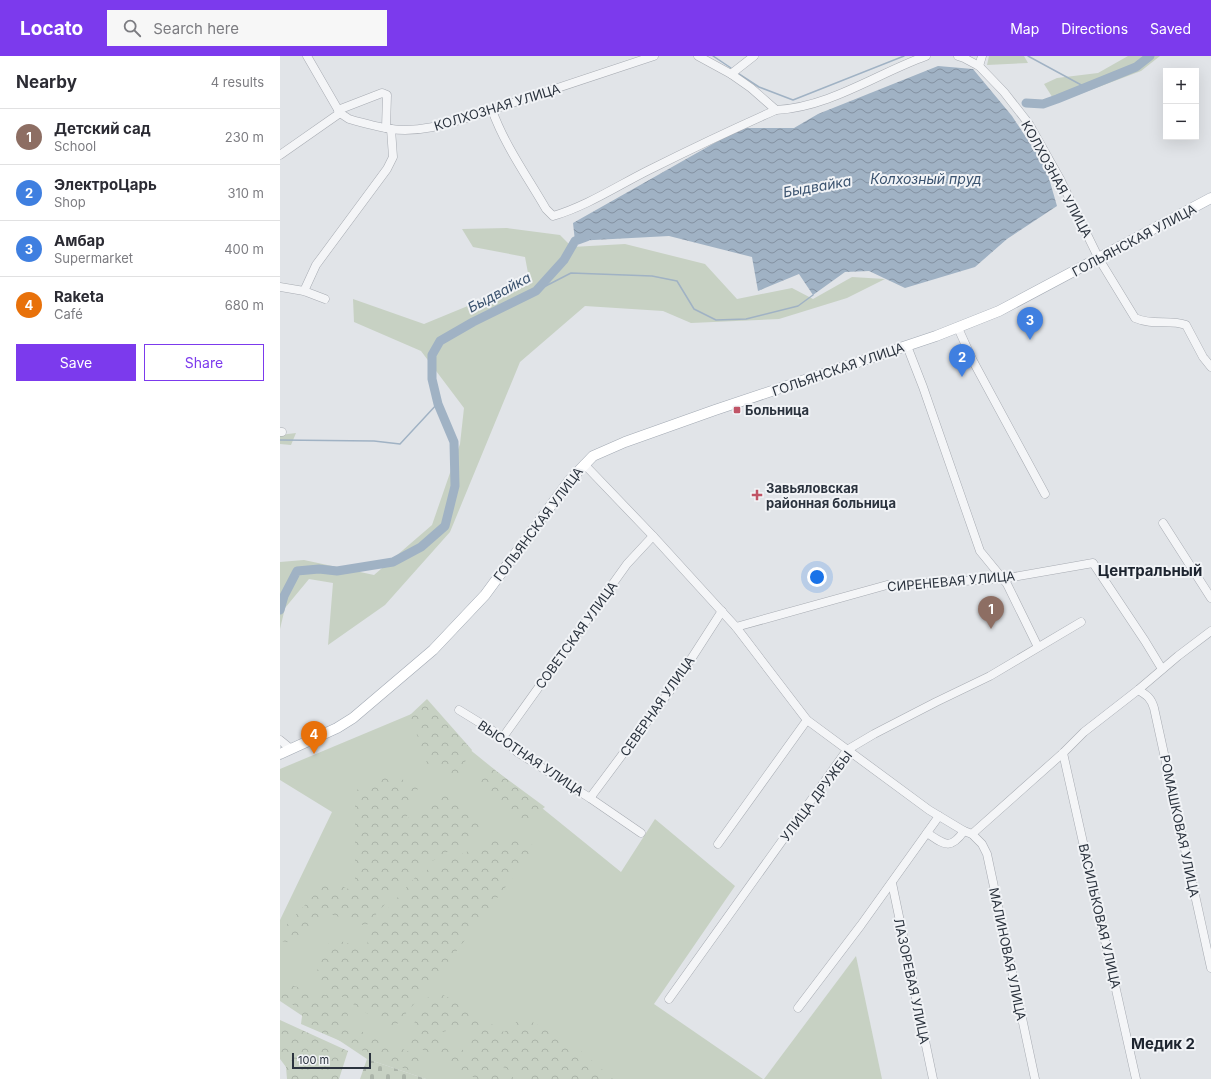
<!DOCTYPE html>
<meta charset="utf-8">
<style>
:root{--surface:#fff;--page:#f7f7f7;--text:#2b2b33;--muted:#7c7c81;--line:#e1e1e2;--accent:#7c3aed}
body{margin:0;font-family:Inter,sans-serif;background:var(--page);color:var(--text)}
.controls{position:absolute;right:12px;top:12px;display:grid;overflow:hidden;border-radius:0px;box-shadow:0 4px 16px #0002}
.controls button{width:36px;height:36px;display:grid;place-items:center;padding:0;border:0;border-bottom:1px solid var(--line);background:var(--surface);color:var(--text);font:20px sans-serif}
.scale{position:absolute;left:12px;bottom:10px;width:79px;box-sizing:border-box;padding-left:4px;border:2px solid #2b333e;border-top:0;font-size:11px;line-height:14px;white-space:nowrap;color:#2b333e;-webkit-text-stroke:3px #f1f3f6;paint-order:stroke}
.you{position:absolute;left:537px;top:521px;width:14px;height:14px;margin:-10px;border:3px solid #fff;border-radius:50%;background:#1a73e8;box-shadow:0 0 0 6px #1a73e833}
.badge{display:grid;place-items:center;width:26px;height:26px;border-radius:50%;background:var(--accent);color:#fff;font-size:13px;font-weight:700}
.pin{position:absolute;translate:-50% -33px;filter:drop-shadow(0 1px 2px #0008)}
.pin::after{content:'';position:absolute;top:21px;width:14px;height:12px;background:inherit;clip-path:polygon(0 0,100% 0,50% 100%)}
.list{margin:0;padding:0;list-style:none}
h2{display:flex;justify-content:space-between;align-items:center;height:52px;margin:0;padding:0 16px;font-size:17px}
h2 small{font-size:13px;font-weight:400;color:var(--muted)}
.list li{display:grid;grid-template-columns:26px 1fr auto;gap:12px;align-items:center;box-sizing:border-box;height:56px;padding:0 16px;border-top:1px solid var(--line)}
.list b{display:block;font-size:15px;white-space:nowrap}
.list p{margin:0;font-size:13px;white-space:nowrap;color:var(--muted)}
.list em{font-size:13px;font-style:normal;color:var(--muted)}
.actions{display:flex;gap:8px;padding:12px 16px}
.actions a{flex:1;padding:9px 0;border:1px solid var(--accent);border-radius:0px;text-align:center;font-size:14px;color:var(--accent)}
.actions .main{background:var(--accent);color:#fff}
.icon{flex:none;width:22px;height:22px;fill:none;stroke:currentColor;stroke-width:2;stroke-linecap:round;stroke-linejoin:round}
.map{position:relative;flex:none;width:931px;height:1023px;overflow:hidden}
header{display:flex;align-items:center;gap:24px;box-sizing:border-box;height:56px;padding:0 20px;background:var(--accent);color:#fff}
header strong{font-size:19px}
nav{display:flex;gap:22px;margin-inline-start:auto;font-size:14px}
.search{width:280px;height:36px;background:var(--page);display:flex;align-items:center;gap:10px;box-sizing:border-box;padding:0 14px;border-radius:0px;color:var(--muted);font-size:15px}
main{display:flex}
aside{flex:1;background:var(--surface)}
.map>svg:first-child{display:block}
.grass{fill:#c7d1c3}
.forest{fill:url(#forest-crowns)}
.cemetery{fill:url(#cemetery-stones)}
.water{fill:url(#water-waves)}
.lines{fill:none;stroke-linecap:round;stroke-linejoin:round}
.stream{stroke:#a0b2c4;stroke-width:1.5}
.river{stroke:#a0b2c4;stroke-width:9}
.minor-casing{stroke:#a7abb2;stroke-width:9}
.major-casing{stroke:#a2a9b3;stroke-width:11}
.minor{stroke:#f4f5f7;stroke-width:8}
.major{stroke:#fff;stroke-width:10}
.poi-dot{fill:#c05466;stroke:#f1f3f6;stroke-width:1.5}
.labels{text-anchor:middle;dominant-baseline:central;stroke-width:4;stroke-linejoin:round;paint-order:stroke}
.street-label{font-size:13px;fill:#2b333e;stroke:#f1f3f6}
.poi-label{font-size:13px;font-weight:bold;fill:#2b333e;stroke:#f1f3f6;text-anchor:start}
.water-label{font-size:14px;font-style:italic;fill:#3a526e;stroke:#f1f3f6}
.quarter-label{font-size:15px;font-weight:bold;fill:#1d242f;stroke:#f1f3f6}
</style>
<header>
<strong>Locato</strong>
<div class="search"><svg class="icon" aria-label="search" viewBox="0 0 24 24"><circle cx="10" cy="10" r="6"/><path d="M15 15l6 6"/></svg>Search here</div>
<nav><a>Map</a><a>Directions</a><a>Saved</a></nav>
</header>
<main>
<aside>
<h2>Nearby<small>4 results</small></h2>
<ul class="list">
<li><span class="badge" style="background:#8d6e63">1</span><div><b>Детский сад</b><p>School</p></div><em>230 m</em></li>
<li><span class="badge" style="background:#3f7fe0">2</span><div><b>ЭлектроЦарь</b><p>Shop</p></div><em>310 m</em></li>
<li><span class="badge" style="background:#3f7fe0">3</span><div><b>Амбар</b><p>Supermarket</p></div><em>400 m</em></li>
<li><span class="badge" style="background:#e8710a">4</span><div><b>Raketa</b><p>Café</p></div><em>680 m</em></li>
</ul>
<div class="actions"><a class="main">Save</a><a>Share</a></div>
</aside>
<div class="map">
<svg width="931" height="1023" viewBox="0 0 931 1023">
<defs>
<pattern id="forest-crowns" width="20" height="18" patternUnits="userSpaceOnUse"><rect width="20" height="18" fill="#c7d1c3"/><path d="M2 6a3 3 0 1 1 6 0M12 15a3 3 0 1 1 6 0" fill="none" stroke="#abb4a9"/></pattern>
<pattern id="cemetery-stones" width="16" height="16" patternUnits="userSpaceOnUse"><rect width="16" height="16" fill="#c7d1c3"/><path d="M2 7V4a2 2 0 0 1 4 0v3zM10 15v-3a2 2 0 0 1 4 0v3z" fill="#abb4a9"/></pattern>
<pattern id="water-waves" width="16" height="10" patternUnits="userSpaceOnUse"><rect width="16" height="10" fill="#a0b2c4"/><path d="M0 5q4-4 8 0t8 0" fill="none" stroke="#8391a1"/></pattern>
</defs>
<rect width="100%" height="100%" fill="#e1e4e8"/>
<g class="grass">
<path d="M709 0H744L748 7 707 9Z"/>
<path d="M848 0H880L861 15 776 47 764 28 777 22 818 17Z"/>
<path d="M227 172 280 179 292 191 345 188 425 208 457 243 512 232 533 243 572 221 605 223 567 242 499 263 411 267 383 255 305 250 240 306 170 476 105 549 48 589 53 527 29 523 5 552 0 573V506L24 504 94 519 152 469 180 388 184 352 141 295 74 266 73 243 144 268 195 247 248 217 245 201 193 191 182 173Z"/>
<path d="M16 377 11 389 0 388V379Z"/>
<path d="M141 654 341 816 375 763 455 830 374 948 483 1023H146L87 1003 0 945V864L52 756 0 724V713Z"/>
<path d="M576 900 602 1023H484Z"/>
</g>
<g class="forest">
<path d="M147 643 192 694 176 721 148 710 130 659Z"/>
<path d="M212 712 265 751 242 768 194 728Z"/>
<path d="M109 716 138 732 126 763 166 739 211 770 132 817 86 870 47 857 14 887 0 885V876L48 824 75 836V735Z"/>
<path d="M219 781 257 790 155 923 112 974 34 922 51 882 86 893 91 872 138 818Z"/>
<path d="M7 928 64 944 71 971 146 1003 137 1018 21 968 23 953 0 944V940Z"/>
<path d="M152 934 174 944 224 976 243 961 293 988 333 1023H244L186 990 195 980 186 969 163 976 138 964 161 982 236 1023H197L127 985 136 963Z"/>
<path d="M0 964 68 995 59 1023H7L6 1011 0 1003Z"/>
</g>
<path class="cemetery" d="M87 1003 146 1023H80Z"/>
<path class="water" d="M658 10 693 13 732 60 766 112 777 150 727 183 695 211 625 232 589 215 565 216 533 239 519 218 478 235 472 201 389 180 295 185 293 167 461 72H514L538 58Z"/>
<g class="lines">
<g class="stream">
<path d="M433 0 451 12"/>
<path d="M748 0 805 31"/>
<path d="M459 18 479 31 513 44 624 0"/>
<path d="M256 235 291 217 372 220 397 225 414 253 436 264 466 263 518 250 533 239"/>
<path d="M0 384 94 385 120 388 158 347"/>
</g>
<g class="river">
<path d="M746 47 763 48 777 43 856 11 870 0"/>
<path d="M0 554 4 540 17 515 39 513 57 515 113 506 141 491 165 470 175 430 174 386 158 348 152 323V299L160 285 193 266 256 235 284 204 295 185 306 181"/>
</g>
<g class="minor-casing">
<g id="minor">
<path d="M27 0 60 57 69 63C83 67 97 71 111 73 139 77 167 68 193 60L374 0"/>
<path d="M418 0 451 18 471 32 496 54C550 51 596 18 646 0"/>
<path d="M678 0 684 2 699 10 724 36 749 68 780 123 819 203 855 262C873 270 890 263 906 269L923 301 931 311"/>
<path d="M699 10 702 0"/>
<path d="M451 18 474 0"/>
<path d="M58 54 102 37 107 39 106 72"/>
<path d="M212 54C225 90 247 120 266 153L273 160C307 150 337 130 369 114 411 93 453 73 496 54"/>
<path d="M0 99 60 57"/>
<path d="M0 231 24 235 45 243"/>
<path d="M24 235 36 209 107 113 113 101 111 73"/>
<path d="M678 272 693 305 765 438"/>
<path d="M627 290 643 331 700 495 727 528 758 591"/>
<path d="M0 376H2"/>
<path d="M304 408 373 480 456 571 527 664 649 754 684 775 692 778 783 697 804 676 858 634 898 600 931 575"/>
<path d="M883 467 931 542"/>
<path d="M456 571 607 529 722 523 813 507 865 585 882 613"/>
<path d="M858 634C867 639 871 642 874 652L931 912"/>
<path d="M179 654 223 681 237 696 310 742 361 777"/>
<path d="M223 681 347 508 373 480"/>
<path d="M0 684 11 693"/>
<path d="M783 697 856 1023"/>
<path d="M310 742 395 628 442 555"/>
<path d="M647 777C664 788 670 795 684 775"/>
<path d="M692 778 702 788 707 798 755 1023"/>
<path d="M438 788 527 664"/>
<path d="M612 827 653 1023"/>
<path d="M389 943 567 694 594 678 656 646 710 620 801 566"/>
<path d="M518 952 581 869 659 760"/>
</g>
</g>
<g class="major-casing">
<path id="major" d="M0 698 57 672 73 662 153 594 205 539 289 425 313 400 345 386 435 354 656 280 719 255 931 142"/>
</g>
<use href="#minor" class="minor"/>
<use href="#major" class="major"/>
</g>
<g class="poi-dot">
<rect x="453" y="350" width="8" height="8" rx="2"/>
<path d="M475 433h4v4h4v4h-4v4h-4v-4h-4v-4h4z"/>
</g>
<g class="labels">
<g class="street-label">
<text transform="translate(217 51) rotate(-17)">КОЛХОЗНАЯ УЛИЦА</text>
<text transform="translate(777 123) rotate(61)">КОЛХОЗНАЯ УЛИЦА</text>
<text transform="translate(854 184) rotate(-28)">ГОЛЬЯНСКАЯ УЛИЦА</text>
<text transform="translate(558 313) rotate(-19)">ГОЛЬЯНСКАЯ УЛИЦА</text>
<text transform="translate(258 468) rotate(-53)">ГОЛЬЯНСКАЯ УЛИЦА</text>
<text transform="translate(671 525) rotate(-5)">СИРЕНЕВАЯ УЛИЦА</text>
<text transform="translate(296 579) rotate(-54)">СОВЕТСКАЯ УЛИЦА</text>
<text transform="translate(377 650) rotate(-55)">СЕВЕРНАЯ УЛИЦА</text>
<text transform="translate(251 702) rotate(34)">ВЫСОТНАЯ УЛИЦА</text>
<text transform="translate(536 740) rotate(-53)">УЛИЦА ДРУЖБЫ</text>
<text transform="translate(900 770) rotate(78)">РОМАШКОВАЯ УЛИЦА</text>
<text transform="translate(820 860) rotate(77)">ВАСИЛЬКОВАЯ УЛИЦА</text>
<text transform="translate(728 898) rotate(78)">МАЛИНОВАЯ УЛИЦА</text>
<text transform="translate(632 925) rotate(78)">ЛАЗОРЕВАЯ УЛИЦА</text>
</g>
<g class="poi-label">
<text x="465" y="354">Больница</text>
<text x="486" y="432">Завьяловская<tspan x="486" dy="15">районная больница</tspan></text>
</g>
<g class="water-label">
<text x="646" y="122">Колхозный пруд</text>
<text transform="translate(537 130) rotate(-10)">Быдвайка</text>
<text transform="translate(219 236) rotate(-28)">Быдвайка</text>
</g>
<g class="quarter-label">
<text x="870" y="514">Центральный</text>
<text x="883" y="987">Медик 2</text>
</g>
</g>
</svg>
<div class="controls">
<button>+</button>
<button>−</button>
</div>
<div class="scale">100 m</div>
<div class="you"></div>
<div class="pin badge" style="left:711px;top:573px;background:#8d6e63">1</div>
<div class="pin badge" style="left:682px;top:321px;background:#3f7fe0">2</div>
<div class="pin badge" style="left:750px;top:284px;background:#3f7fe0">3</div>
<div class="pin badge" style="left:34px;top:698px;background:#e8710a">4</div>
</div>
</main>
